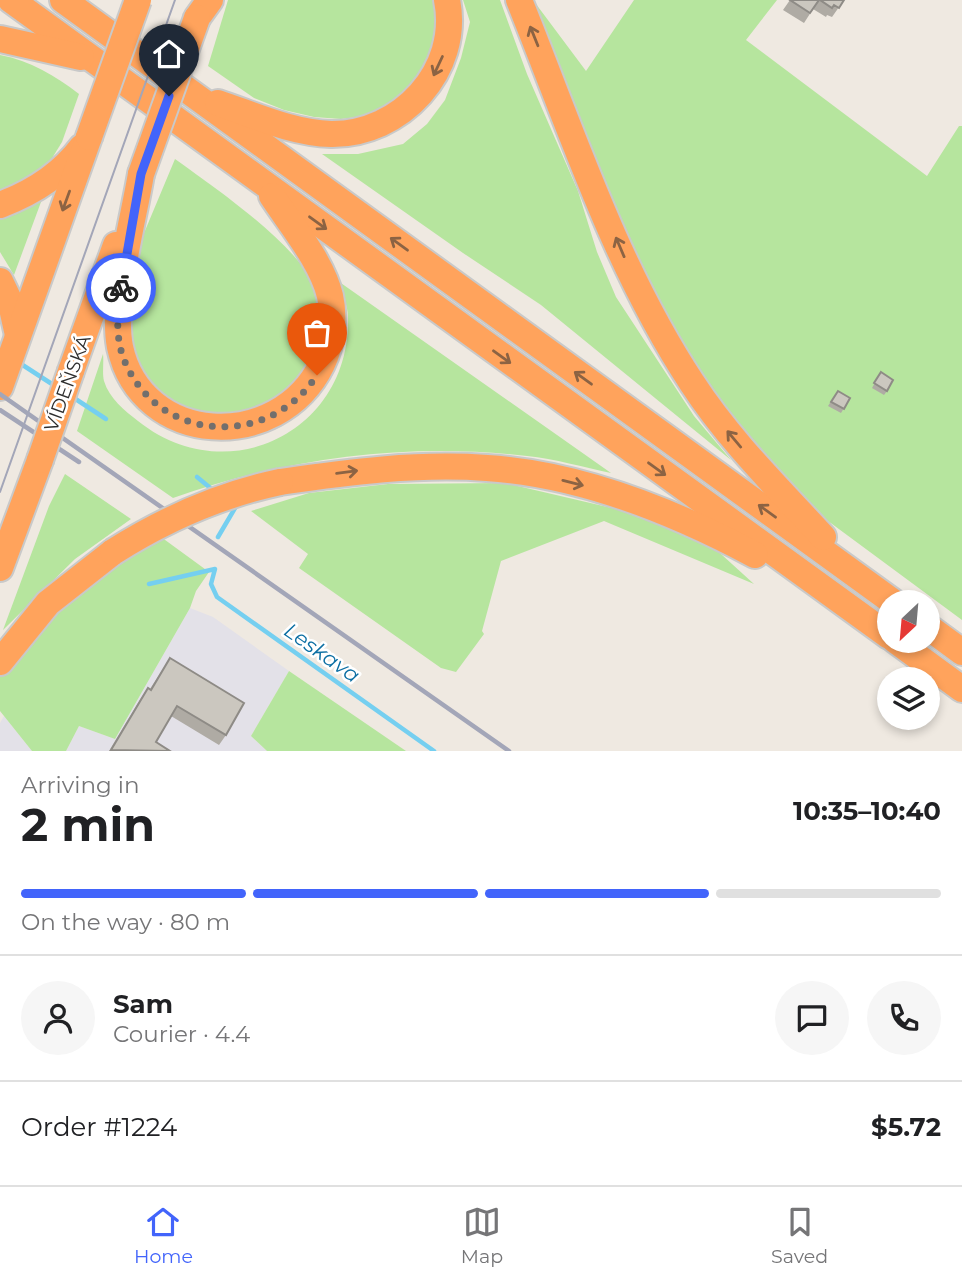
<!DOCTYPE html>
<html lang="en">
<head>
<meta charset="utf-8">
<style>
  body { margin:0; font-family:Montserrat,sans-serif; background:#f6f6f6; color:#202124; height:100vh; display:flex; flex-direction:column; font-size:26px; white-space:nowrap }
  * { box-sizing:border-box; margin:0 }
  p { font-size:23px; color:#757577 }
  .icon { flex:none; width:38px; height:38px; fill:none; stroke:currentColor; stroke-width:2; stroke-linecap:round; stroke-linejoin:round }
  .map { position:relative; height:751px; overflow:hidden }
  .panel { display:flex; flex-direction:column; background:#fff; flex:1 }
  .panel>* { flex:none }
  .needle { width:46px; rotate:206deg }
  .buttons { position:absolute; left:877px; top:590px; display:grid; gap:14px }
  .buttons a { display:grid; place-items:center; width:63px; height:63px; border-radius:50%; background:#fff; box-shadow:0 4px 10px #0003; font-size:35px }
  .pin { position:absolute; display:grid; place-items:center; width:60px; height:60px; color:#fff; margin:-72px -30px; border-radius:50% 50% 50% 0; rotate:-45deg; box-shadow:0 0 7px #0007 }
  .pin .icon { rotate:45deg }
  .courier { position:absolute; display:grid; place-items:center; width:70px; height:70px; margin:-35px; border:5px solid #4264fb; border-radius:50%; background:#fff; color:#222; box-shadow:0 2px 9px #0007 }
  .head em { font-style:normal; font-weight:700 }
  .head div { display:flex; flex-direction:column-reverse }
  .head { display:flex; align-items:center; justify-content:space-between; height:119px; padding:0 21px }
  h1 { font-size:46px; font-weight:700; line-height:52px }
  .bar { display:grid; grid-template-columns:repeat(4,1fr); gap:10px 7px; align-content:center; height:84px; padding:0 21px }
  .bar i { height:9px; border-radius:5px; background:#e0e0e0 }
  .bar .on { background:#4264fb }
  .bar p { grid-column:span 4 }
  .line { display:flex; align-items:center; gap:18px; padding:0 21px; border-top:2px solid #e0e0e0 }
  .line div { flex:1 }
  .round { display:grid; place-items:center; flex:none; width:74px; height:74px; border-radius:37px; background:#f6f6f6 }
  .tabs { display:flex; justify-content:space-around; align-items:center; height:98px; border-top:2px solid #e0e0e0; background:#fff; font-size:19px; color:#757577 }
  .tabs a { display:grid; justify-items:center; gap:4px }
  .tabs .on { color:#4264fb }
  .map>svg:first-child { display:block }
</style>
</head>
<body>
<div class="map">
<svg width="962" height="751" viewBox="0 0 962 751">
  <rect width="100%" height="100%" fill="#efe9e1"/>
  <!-- industrial -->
  <g fill="#e3e1e8">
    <path d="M190,608L213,617L289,671L251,736L267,751H66L79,726L115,739Z"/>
    <path d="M4,716L32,751H0V723Z"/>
  </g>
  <!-- green -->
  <g fill="#b6e59e">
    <path d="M228,0H434L438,26L424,71L411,89L374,115L341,119L314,117L284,110L254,98L208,66Z"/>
    <path d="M463,0H500L527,74L578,191L597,252L616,297L694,416L731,460L541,305L463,253L322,154H358L403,144L427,124L445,100L461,58L470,22Z"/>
    <path d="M531,0H533L586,71L634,0H777L746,40L927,176L959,126H962V620L828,521L729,417L659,311Z"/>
    <path d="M0,55C31,61 54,75 79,94L62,142L46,168L0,201Z"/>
    <path d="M175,159C212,186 312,253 319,299C325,332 314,357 302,387L235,421L169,406L134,369L126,349L134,257Z"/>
    <path d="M39,201L41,202L14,275L0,252V219L16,214Z"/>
    <path d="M338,281L611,473C583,467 555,459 527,456C407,442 286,458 173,498L77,431L103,354C104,362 102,373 104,381C109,398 125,411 138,421C227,492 351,432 348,317C348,305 341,292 338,281Z"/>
    <path d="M65,474L131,519L75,559L3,630L49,506Z"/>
    <path d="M505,483L616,509L710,544L754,584L604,521L501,561L482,631L484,634L456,672L441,668L299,568L308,554L251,511L309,493L388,484Z"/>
    <path d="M161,537L209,572L196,591L190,608L115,739L79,726L66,751H32L0,711V676L11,659L77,583Z"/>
    <path d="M289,671L406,751H267L251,736Z"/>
  </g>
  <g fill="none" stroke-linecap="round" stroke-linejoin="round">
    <!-- stream -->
    <g stroke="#75cff0" stroke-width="4.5">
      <path d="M18,362L55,386"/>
      <path d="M71,396L106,419"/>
      <path d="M197,477L214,491"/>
      <path d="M218,537L235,508L232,505"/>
      <path d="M149,584L215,569L211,584L217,597L434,751"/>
    </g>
    <!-- highway casing -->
    <g stroke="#c9c9c9" stroke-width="30">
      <g id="highway">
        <path d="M11,0L889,636"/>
        <path d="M63,0L893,602"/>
        <path d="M519,0C571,129 615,266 692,383C729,440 778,488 823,537"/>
        <path d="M197,18L210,0"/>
        <path d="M0,39L81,57"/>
        <path d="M218,103C254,115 292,133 331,134C401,135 461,70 447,0"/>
        <path d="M141,174C133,222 111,301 120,347C141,446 278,454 322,364C332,343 335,318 330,296C322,262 291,225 272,196"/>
        <path d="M0,205C32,193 61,175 82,147"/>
        <path d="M0,281L11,304L18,335"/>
        <path d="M71,371L116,245"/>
        <path d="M0,387L89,137"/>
        <path d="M280,482C349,472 417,463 487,468C581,474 673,511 755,555"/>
        <path d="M0,568L40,460"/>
        <path d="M928,627L962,652"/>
        <path d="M895,640L962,689"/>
        <path d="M0,662L48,603L113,552"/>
      </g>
    </g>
    <!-- highway -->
    <use href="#highway" stroke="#ffa35c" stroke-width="26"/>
    <!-- tram -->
    <path stroke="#a3a6b8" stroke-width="2" d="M0,492L175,0"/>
    <!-- rail -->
    <g stroke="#a3a6b8" stroke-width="4.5">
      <path d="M0,394L509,751"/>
      <path d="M0,410L79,462"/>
    </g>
    <!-- highway-bridge casing -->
    <g stroke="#c9c9c9" stroke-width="30" stroke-linecap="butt">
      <g id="highway-bridge">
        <path d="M89,137L138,0"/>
        <path d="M141,174L197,18"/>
        <path d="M40,460L71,371"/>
        <path d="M113,552C165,519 219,495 280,482"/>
      </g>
    </g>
    <!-- highway-bridge -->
    <use href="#highway-bridge" stroke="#ffa35c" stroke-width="26"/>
  </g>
  <!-- wall -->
  <g fill="#afaba4">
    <path d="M790,0H844L832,17L827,15L826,17L813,9L804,23L783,10Z"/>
    <path d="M881,372L887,391L884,395L872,388Z"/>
    <path d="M838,391L850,398L841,413L828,406Z"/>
    <path d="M170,658L226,735L219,745L171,716L156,742L170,751H109L141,698L148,688L150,689Z"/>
  </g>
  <!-- building -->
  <g fill="#cbc7bf" stroke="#8e8b86" stroke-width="2">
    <path d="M790,0H819L810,13Z"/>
    <path d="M820,0H844L839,8L834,5L832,8Z"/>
    <path d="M881,372L893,380L887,391L874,383Z"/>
    <path d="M838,391L850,398L844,409L831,402Z"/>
    <path d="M170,658L244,703L226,735L177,706L156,742L170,751L111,750L148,688L151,690Z"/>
  </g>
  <!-- one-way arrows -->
  <defs><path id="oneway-shaft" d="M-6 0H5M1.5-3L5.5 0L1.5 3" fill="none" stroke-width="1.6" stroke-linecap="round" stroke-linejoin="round" transform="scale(1.75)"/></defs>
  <g stroke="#8c6343">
    <use href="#oneway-shaft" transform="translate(534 36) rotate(-112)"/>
    <use href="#oneway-shaft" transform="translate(438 66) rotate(115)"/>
    <use href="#oneway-shaft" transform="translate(66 201) rotate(110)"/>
    <use href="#oneway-shaft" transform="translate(318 223) rotate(36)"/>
    <use href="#oneway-shaft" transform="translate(399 244) rotate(-144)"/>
    <use href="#oneway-shaft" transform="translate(620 247) rotate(-113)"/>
    <use href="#oneway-shaft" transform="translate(502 357) rotate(36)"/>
    <use href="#oneway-shaft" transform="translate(583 378) rotate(-144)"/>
    <use href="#oneway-shaft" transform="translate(734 439) rotate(-130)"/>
    <use href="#oneway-shaft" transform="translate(657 469) rotate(36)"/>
    <use href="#oneway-shaft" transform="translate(347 472) rotate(-7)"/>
    <use href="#oneway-shaft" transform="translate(573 483) rotate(14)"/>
    <use href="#oneway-shaft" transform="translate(767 511) rotate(-144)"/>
  </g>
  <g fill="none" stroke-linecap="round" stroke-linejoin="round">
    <!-- done -->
    <path stroke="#726f6d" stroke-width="7" stroke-dasharray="0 12.6" d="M121,288C117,312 115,339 125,362C160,444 270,448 317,375"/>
    <!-- route -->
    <path stroke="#4264fb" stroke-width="9" d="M121,288L141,174L169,96"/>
  </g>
  <g text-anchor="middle" stroke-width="5" stroke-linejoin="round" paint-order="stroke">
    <!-- street labels -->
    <g font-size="19" fill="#2e2e2e" stroke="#fff">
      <text transform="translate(67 383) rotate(-70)" y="7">VÍDEŇSKÁ</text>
    </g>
    <!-- water labels -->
    <g font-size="21" font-style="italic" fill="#0d6fa3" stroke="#fff">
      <text transform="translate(322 653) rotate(35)" y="7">Leskava</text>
    </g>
  </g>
</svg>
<div class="buttons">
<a><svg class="needle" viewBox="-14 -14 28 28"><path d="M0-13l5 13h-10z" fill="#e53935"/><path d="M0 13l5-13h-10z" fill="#757577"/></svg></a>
<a><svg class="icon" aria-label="layers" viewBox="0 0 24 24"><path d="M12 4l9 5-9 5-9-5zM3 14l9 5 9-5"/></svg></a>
</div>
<div class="pin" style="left:317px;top:375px;background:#ea580c"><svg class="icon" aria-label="bag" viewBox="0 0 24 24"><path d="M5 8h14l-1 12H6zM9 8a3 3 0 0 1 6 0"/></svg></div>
<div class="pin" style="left:169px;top:96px;background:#1f2937"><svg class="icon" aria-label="home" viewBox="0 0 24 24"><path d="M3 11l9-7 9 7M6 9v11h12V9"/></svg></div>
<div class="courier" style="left:121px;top:288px"><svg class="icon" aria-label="bike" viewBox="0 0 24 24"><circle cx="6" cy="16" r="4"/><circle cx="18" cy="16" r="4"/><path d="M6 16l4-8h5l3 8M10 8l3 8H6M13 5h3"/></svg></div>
</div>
<section class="panel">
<div class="head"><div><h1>2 min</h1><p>Arriving in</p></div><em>10:35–10:40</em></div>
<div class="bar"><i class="on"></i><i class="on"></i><i class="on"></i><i></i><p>On the way · 80 m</p></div>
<div class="line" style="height:126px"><a class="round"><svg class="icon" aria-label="person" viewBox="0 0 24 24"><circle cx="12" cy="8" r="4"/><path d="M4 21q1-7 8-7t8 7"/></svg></a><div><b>Sam</b><p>Courier · 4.4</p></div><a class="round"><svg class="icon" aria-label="chat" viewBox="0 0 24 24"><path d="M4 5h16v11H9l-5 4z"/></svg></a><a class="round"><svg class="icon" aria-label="phone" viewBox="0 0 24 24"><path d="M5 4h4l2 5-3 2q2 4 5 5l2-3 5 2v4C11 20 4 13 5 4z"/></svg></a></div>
<div class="line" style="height:91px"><div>Order #1224</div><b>$5.72</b></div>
</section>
<nav class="tabs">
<a class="on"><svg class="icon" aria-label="home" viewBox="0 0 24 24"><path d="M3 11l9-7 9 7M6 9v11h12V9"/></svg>Home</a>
<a><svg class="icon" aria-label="map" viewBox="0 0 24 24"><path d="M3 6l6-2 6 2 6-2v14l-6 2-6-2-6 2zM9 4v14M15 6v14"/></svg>Map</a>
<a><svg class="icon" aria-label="saved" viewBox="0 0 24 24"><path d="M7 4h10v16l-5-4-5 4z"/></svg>Saved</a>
</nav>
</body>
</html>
